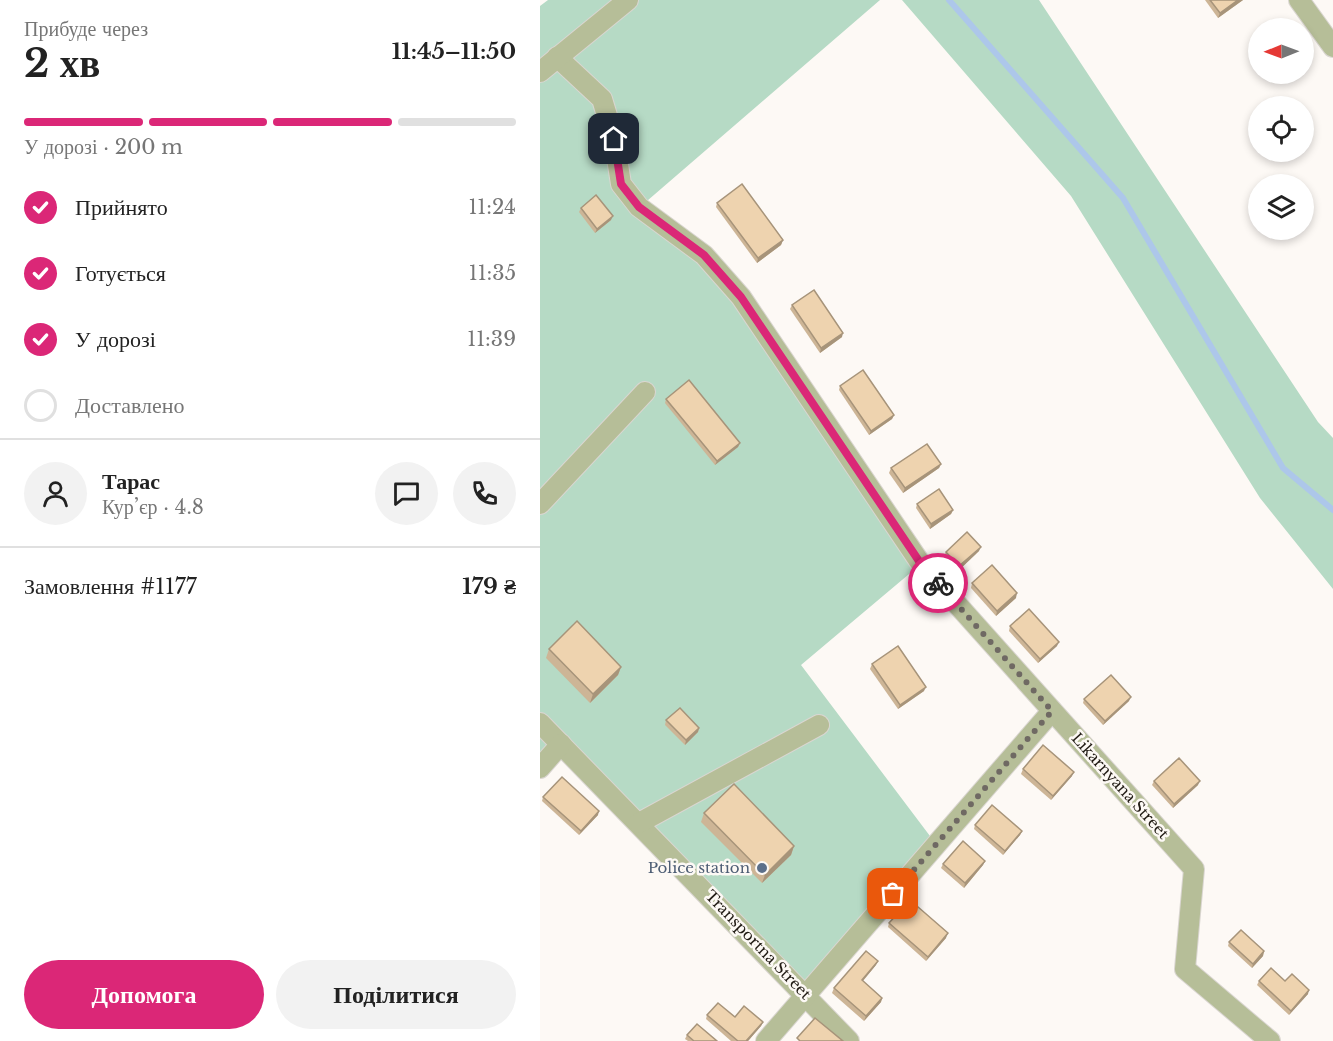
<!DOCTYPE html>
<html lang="uk">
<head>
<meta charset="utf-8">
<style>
  body { margin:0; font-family:"Libre Baskerville",serif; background:#f2f2f2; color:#222; height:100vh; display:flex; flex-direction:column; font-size:22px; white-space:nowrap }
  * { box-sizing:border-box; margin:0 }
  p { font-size:20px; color:#767676 }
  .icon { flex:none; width:33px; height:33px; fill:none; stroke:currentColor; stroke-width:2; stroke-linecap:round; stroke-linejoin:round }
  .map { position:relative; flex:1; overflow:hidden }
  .sheet { display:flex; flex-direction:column; background:#fff; width:540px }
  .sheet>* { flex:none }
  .needle { width:39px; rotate:269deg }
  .fabs { position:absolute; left:708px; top:18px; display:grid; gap:12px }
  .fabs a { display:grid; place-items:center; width:66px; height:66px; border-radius:50%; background:#fff; box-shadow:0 3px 9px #0003; font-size:30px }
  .pin { position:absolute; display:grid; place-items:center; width:51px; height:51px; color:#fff; margin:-26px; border-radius:12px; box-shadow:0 3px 9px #0006 }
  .courier { position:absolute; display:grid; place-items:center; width:60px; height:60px; margin:-30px; border:4px solid #db2777; border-radius:50%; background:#fff; color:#222; box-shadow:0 2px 8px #0007 }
  .summary em { font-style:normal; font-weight:700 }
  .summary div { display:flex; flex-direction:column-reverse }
  .summary { display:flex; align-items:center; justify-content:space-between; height:102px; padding:0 24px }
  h1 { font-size:39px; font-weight:700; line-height:45px }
  .bar { display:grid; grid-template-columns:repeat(4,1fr); gap:9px 6px; align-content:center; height:72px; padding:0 24px }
  .bar i { height:8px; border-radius:4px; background:#e0e0e0 }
  .bar .on { background:#db2777 }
  .bar p { grid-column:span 4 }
  .line { display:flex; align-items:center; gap:15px; padding:0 24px; border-top:2px solid #e0e0e0 }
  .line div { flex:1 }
  .round { display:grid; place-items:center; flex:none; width:63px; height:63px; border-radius:32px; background:#f2f2f2 }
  ol { padding:0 24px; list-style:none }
  li { display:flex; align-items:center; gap:18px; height:66px }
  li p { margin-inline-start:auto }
  li .icon { padding:6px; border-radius:50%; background:#db2777; color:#fff; stroke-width:4 }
  li:last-child { color:#767676 }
  li i { width:33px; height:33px; border:3px solid #e0e0e0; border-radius:50% }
  .cta { display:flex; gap:12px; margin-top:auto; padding:12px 24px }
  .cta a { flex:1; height:69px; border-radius:36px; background:#db2777; color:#fff; font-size:24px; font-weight:700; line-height:69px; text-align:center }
  .cta a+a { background:#f2f2f2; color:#222 }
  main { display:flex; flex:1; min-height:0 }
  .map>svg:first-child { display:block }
</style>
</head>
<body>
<main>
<section class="sheet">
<div class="summary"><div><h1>2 хв</h1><p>Прибуде через</p></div><em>11:45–11:50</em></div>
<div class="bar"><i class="on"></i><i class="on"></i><i class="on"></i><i></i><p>У дорозі · 200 m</p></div>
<ol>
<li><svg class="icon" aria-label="check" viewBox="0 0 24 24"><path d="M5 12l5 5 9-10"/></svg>Прийнято<p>11:24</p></li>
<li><svg class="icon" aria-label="check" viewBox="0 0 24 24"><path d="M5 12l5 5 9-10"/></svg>Готується<p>11:35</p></li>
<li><svg class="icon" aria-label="check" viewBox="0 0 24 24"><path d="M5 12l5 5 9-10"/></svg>У дорозі<p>11:39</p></li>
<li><i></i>Доставлено</li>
</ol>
<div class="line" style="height:108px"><a class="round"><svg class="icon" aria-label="person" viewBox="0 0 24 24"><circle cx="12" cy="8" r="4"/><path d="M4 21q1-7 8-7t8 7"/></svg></a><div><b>Тарас</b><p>Кур’єр · 4.8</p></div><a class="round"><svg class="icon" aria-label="chat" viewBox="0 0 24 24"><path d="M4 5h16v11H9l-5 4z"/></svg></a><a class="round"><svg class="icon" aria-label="phone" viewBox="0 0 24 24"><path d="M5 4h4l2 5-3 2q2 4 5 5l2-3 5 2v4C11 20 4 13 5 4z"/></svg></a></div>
<div class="line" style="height:78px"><div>Замовлення #1177</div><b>179 ₴</b></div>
<div class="cta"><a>Допомога</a><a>Поділитися</a></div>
</section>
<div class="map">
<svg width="793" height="1041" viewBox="0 0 793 1041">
  <rect width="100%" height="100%" fill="#fdf9f5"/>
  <!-- green -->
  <g fill="#b6dac5">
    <path d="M8,0H340L100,207L164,255L381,564L261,665L396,844L266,994L22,745L0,768V6Z"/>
    <path d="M362,0H499L778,422L793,438V589L720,498L531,196Z"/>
  </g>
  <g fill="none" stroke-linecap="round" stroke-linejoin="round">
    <!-- stream -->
    <path stroke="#adc7ea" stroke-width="6" d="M409,0L583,198L743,468L793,510"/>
    <!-- minor casing -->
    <g stroke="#dad6d1" stroke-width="22">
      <g id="minor">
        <path d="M759,0L793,47"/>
        <path d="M17,57L62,99L74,139L81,184L99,207L164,255L201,297L381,564L654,869L645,969L730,1041"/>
        <path d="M0,72L88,0"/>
        <path d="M0,504L105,392"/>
        <path d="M0,723L309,1041"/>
        <path d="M0,768L21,744"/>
        <path d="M99,823L279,725"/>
        <path d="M226,1041L512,711"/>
      </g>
    </g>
    <!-- minor -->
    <use href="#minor" stroke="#b6be98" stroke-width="20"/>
  </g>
  <!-- wall -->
  <g fill="#cdb596">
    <path d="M665,0H703L678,18Z"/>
    <path d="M177,203L243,240L241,245L217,263L176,207Z"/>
    <path d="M41,208L71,220L55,233L39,212Z"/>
    <path d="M252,305L302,337L280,353L250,309Z"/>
    <path d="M300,386L354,415L352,419L329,435L299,390Z"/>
    <path d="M126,399L200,443L198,447L175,465L125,403Z"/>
    <path d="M401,464L399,468L363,493L349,473L351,468Z"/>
    <path d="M377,504L413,510L411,514L390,529L376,508Z"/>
    <path d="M439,551L418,571L404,556L406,552Z"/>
    <path d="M432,583L476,598L456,616L431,588Z"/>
    <path d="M470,626L517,646L498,663L469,631Z"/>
    <path d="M9,649L81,667L78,675L50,703L6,658Z"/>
    <path d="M332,664L384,691L358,709L330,669Z"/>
    <path d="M544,699L589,701L563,725L543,703Z"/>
    <path d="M126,720L159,728L158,732L145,745L125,725Z"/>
    <path d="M483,769L532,776L511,800L481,774Z"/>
    <path d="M614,781L658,785L633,808L612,785Z"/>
    <path d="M3,797L58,815L39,835L2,801Z"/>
    <path d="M164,813L254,846L251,855L222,883L161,822Z"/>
    <path d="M435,825L482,831L480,835L463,855L434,829Z"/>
    <path d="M445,861L443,865L424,888L401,868L403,864Z"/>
    <path d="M349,923L406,938L386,961L348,927Z"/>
    <path d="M689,942L724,951L723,956L712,968L688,946Z"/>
    <path d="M336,965L323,981L342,998L341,1002L324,1021L292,993L294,988Z"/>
    <path d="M719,981H745L768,994L749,1015L717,985Z"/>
    <path d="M167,1015L195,1017L223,1022L221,1026L208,1041H191L166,1019Z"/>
    <path d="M147,1035L177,1041H148L145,1039Z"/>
  </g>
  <!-- shaded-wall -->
  <g fill="#a7947a">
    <path d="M698,0H703L678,18L680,13Z"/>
    <path d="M73,216L71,220L55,233L57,229Z"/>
    <path d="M243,240L241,245L217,263L218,258Z"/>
    <path d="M303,333L302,337L280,353L281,348Z"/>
    <path d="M354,415L352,419L329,435L331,431Z"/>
    <path d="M200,443L198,447L175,465L177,461Z"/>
    <path d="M401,464L399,468L363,493L365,488Z"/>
    <path d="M413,510L411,514L390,529L391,524Z"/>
    <path d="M441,547L439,551L418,571L419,566Z"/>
    <path d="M477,593L476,598L456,616L457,611Z"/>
    <path d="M519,642L517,646L498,663L500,659Z"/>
    <path d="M81,667L78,675L50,703L53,694Z"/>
    <path d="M386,687L384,691L358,709L360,705Z"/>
    <path d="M591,697L589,701L563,725L565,721Z"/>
    <path d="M159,728L158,732L145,745L146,740Z"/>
    <path d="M534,772L532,776L511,800L513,796Z"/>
    <path d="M660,781L658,785L633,808L634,804Z"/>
    <path d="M59,811L58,815L39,835L41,831Z"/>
    <path d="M482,831L480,835L463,855L465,851Z"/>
    <path d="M254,846L251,855L222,883L225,875Z"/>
    <path d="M445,861L443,865L424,888L425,883Z"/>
    <path d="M408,933L406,938L386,961L388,957Z"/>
    <path d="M724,951L723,956L712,968L713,964Z"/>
    <path d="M338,961L336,965L320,984L322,980Z"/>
    <path d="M769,990L768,994L749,1015L751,1011Z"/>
    <path d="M342,998L341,1002L324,1021L326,1016Z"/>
    <path d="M223,1022L221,1026L208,1041H206Z"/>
  </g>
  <!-- building -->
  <g fill="#eed3af" stroke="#a7947a" stroke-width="1.5">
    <path d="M670,0H698L680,13Z"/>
    <path d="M202,184L243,240L218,258L177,203Z"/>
    <path d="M56,195L73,216L57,229L41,208Z"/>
    <path d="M274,290L303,333L281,348L252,305Z"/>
    <path d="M323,370L354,415L331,431L300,386Z"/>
    <path d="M149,380L200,443L177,461L126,399Z"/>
    <path d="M387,444L401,464L365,488L351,468Z"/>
    <path d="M399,489L413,510L391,524L377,504Z"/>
    <path d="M427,532L441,547L419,566L406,552Z"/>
    <path d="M452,565L477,593L457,611L432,583Z"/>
    <path d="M489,609L519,642L500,659L470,626Z"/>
    <path d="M37,621L81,667L53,694L9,649Z"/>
    <path d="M358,646L386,687L360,705L332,664Z"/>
    <path d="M571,675L591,697L565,721L544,699Z"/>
    <path d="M140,708L159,728L146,740L126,720Z"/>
    <path d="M503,745L534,772L513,796L483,769Z"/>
    <path d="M639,758L660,781L634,804L614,781Z"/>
    <path d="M22,777L59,811L41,831L3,797Z"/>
    <path d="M194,784L254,846L225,875L164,813Z"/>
    <path d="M452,805L482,831L465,851L435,825Z"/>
    <path d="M423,841L445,861L425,883L403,864Z"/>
    <path d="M370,900L408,933L388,957L349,923Z"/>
    <path d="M701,930L724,951L713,964L689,942Z"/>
    <path d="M326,951L338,961L322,980L342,998L326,1016L294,988Z"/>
    <path d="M731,968L745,981L752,974L769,990L751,1011L719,981Z"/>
    <path d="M178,1003L195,1017L204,1006L223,1022L206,1041H198L167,1015Z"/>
    <path d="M275,1018L303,1041H260L257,1038Z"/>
    <path d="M157,1024L177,1041H154L147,1035Z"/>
  </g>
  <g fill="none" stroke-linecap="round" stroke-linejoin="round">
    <!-- done -->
    <path stroke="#6f6963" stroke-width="6" stroke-dasharray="0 10.8" d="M353,894L512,711L398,583"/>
    <!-- route -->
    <path stroke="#db2777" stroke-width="8" d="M74,139L81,184L99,207L164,255L201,297L381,564L398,583"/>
  </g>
  <!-- markers -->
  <circle fill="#5c6f8a" stroke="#fdf9f5" stroke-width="2" cx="222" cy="868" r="6"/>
  <g text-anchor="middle" stroke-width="5" stroke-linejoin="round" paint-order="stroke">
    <!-- street labels -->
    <g font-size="15" fill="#221c15" stroke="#fdf9f5">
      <text transform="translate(580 786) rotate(48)" y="5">Likarnyana Street</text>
      <text transform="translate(218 945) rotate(46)" y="5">Transportna Street</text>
    </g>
    <!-- service labels -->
    <g font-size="15" fill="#4e5e75" stroke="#fdf9f5" text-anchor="end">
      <text x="210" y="873">Police station</text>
    </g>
  </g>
</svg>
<div class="fabs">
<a><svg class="needle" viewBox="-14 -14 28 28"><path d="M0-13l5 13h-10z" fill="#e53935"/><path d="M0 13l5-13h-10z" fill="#767676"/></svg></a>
<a><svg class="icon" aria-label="locate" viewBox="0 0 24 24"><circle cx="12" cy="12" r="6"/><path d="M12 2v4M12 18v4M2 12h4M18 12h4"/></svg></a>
<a><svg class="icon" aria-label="layers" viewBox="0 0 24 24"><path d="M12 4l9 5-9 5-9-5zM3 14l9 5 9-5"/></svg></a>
</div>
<div class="pin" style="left:353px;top:894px;background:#ea580c"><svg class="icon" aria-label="bag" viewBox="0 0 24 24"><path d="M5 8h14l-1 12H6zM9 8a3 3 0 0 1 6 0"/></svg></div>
<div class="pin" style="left:74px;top:139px;background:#1f2937"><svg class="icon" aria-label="home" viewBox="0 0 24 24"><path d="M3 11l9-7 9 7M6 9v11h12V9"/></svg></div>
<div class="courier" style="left:398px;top:583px"><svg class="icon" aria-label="bike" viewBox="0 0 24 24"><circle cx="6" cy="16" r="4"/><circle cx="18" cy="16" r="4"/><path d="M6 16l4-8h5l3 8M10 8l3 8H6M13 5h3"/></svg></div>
</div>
</main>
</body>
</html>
